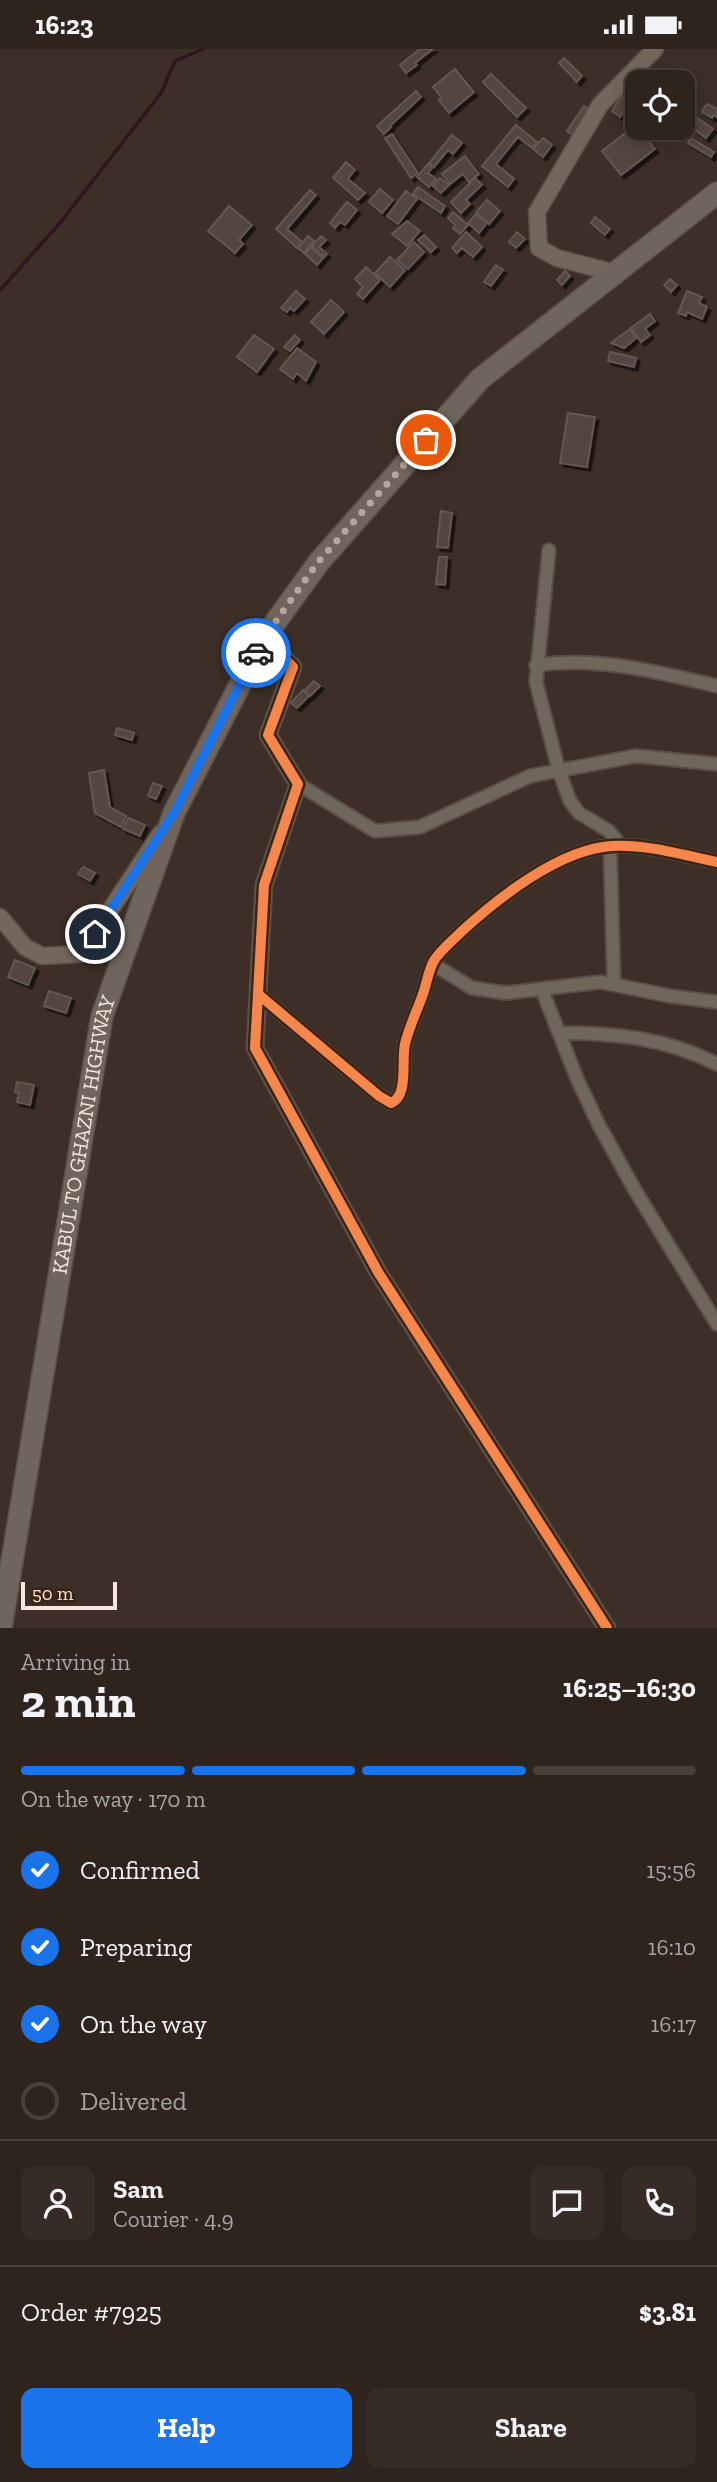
<!DOCTYPE html>
<html lang="en">
<head>
<meta charset="utf-8">
<style>
  body { margin:0; font-family:"Zilla Slab",serif; background:#362b26; color:#f1f3f6; height:100vh; display:flex; flex-direction:column; font-size:26px; white-space:nowrap }
  * { box-sizing:border-box; margin:0 }
  p { font-size:23px; color:#a7a4a4 }
  .icon { flex:none; width:38px; height:38px; fill:none; stroke:currentColor; stroke-width:2; stroke-linecap:round; stroke-linejoin:round }
  .map { position:relative; height:1579px; overflow:hidden }
  .details { display:flex; flex-direction:column; background:#2e231d; flex:1 }
  .details>* { flex:none }
  .buttons { position:absolute; left:625px; top:21px; display:grid; gap:14px }
  .buttons a { display:grid; place-items:center; width:70px; height:70px; border-radius:14px; background:#2e231d; box-shadow:0 4px 18px #0003,0 0 0 2px #49403b; font-size:35px }
  .scale { position:absolute; left:21px; bottom:18px; width:96px; box-sizing:border-box; padding-left:7px; border:4px solid #f8e6dc; border-top:0; font-size:19px; line-height:24px; white-space:nowrap; color:#f8e6dc; -webkit-text-stroke:5px #3c2313; paint-order:stroke }
  .pin { position:absolute; display:grid; place-items:center; width:60px; height:60px; color:#fff; margin:-30px; border:4px solid #fff; border-radius:50%; box-shadow:0 2px 7px #0007 }
  .courier { position:absolute; display:grid; place-items:center; width:70px; height:70px; margin:-35px; border:5px solid #1a73e8; border-radius:50%; background:#fff; color:#222; box-shadow:0 2px 9px #0007 }
  .overview em { font-style:normal; font-weight:800 }
  .overview div { display:flex; flex-direction:column-reverse }
  .overview { display:flex; align-items:center; justify-content:space-between; height:119px; padding:0 21px }
  h1 { font-size:46px; font-weight:800; line-height:52px }
  .bar { display:grid; grid-template-columns:repeat(4,1fr); gap:10px 7px; align-content:center; height:84px; padding:0 21px }
  .bar i { height:9px; border-radius:5px; background:#49403b }
  .bar .on { background:#1a73e8 }
  .bar p { grid-column:span 4 }
  .line { display:flex; align-items:center; gap:18px; padding:0 21px; border-top:2px solid #49403b }
  .line div { flex:1 }
  .round { display:grid; place-items:center; flex:none; width:74px; height:74px; border-radius:14px; background:#362b26 }
  ol { padding:0 21px; list-style:none }
  li { display:flex; align-items:center; gap:21px; height:77px }
  li p { margin-inline-start:auto }
  li .icon { padding:7px; border-radius:50%; background:#1a73e8; color:#fff; stroke-width:4 }
  li:last-child { color:#a7a4a4 }
  li i { width:38px; height:38px; border:4px solid #49403b; border-radius:50% }
  .primary-button { display:flex; gap:14px; margin-top:auto; padding:14px 21px }
  .primary-button a { flex:1; height:80px; border-radius:14px; background:#1a73e8; color:#fff; font-size:28px; font-weight:800; line-height:80px; text-align:center }
  .primary-button a+a { background:#362b26; color:#f1f3f6 }
  .status { display:flex; justify-content:space-between; align-items:center; height:49px; padding:0 35px; background:#2e231d; direction:ltr }
  .status svg { height:19px; fill:currentColor }
  .map>svg:first-child { display:block }
</style>
</head>
<body>
<div class="status"><b>16:23</b><svg viewBox="0 0 49 12"><path d="M0 12V9h3v3zM5 12V6h3v6zM10 12V3h3v9zM15 12V0h3v12zM26 1h20v11H26zM47 4h2v5h-2z"/></svg></div>
<div class="map">
<svg width="717" height="1579" viewBox="0 0 717 1579">
  <defs>
    <filter id="shadow"><feDropShadow dx="3.5" dy="3.5" stdDeviation="0" flood-color="#0009"/></filter>
  </defs>
  <rect width="100%" height="100%" fill="#3d2f27"/>
  <g fill="none" stroke-linecap="round" stroke-linejoin="round">
    <!-- stream -->
    <path stroke="#321420" stroke-width="3.5" d="M0,241L60,174L161,44L175,12L203,0"/>
  </g>
  <!-- building -->
  <g fill="#534441" stroke="#645752" stroke-width="2" filter="url(#shadow)">
    <path d="M420,0H433L415,14L417,16L406,24L400,16Z"/>
    <path d="M564,9L582,27L577,33L559,14Z"/>
    <path d="M455,20L474,43L449,64L439,51L441,48L433,38Z"/>
    <path d="M491,25L526,59L517,68L483,33Z"/>
    <path d="M416,42L421,48L390,77L391,78L384,85L377,77Z"/>
    <path d="M625,42L637,49V61L634,59L632,63L626,59L620,68L612,62Z"/>
    <path d="M707,55L717,60V68L714,66L712,69L702,63Z"/>
    <path d="M584,57L593,64L576,89L567,82Z"/>
    <path d="M696,68L713,80L706,89L690,77Z"/>
    <path d="M516,76L537,93L532,99L518,88L496,115L514,130L508,138L482,117Z"/>
    <path d="M636,76L655,100L621,126L602,102Z"/>
    <path d="M392,85L418,124L411,129L385,89Z"/>
    <path d="M452,86L462,94L453,105L448,101L434,118L429,114Z"/>
    <path d="M543,89L552,96L543,108L533,100Z"/>
    <path d="M691,89L714,103L711,108L688,94Z"/>
    <path d="M465,107L479,125L469,133L463,125L450,135L442,125Z"/>
    <path d="M346,113L355,121L348,130L365,144L358,151L333,129Z"/>
    <path d="M428,115L432,119L428,124L436,130L429,138L417,128Z"/>
    <path d="M440,129L449,136L441,144L433,137Z"/>
    <path d="M475,129L482,136L466,151L470,155L461,164L451,153Z"/>
    <path d="M418,138L445,157L441,164L413,145Z"/>
    <path d="M380,140L393,151L382,164L369,153Z"/>
    <path d="M310,141L316,146L287,180L302,193L297,199L276,180Z"/>
    <path d="M406,142L417,150L398,175L387,167Z"/>
    <path d="M487,151L500,162L489,175L476,163Z"/>
    <path d="M347,153L357,161L345,176L340,173L335,179L330,174Z"/>
    <path d="M229,157L252,176L239,191L243,195L235,204L208,182Z"/>
    <path d="M453,163L468,176L460,185L453,179L455,176L448,169Z"/>
    <path d="M476,165L487,174L479,184L468,174Z"/>
    <path d="M595,168L610,180L605,186L591,174Z"/>
    <path d="M407,172L420,182L407,197L392,185Z"/>
    <path d="M466,183L482,198L473,208L462,199L457,204L452,199Z"/>
    <path d="M517,183L525,190L516,199L509,193Z"/>
    <path d="M424,186L436,198L431,203L418,191Z"/>
    <path d="M308,187L314,192L304,204L298,199Z"/>
    <path d="M321,187L326,191L319,198L327,205L324,208L312,197Z"/>
    <path d="M414,193L424,203L408,220L397,211Z"/>
    <path d="M311,198L323,209L317,216L305,205Z"/>
    <path d="M390,208L405,221L390,238L375,224Z"/>
    <path d="M496,216L503,221L491,237L484,233Z"/>
    <path d="M366,218L380,231L363,250L357,245L363,238L355,230Z"/>
    <path d="M565,222L570,227L562,236L557,231Z"/>
    <path d="M670,230L677,236L671,243L664,236Z"/>
    <path d="M296,242L305,250L294,262L290,259L287,263L281,259Z"/>
    <path d="M687,242L702,248L699,254L707,258L702,270L687,263L686,267L678,264Z"/>
    <path d="M331,251L344,263L324,285L311,273Z"/>
    <path d="M650,265L655,272L645,280L650,286L641,293L631,279Z"/>
    <path d="M630,280L636,289L624,299L611,294Z"/>
    <path d="M254,286L274,300L257,323L237,308Z"/>
    <path d="M295,286L300,291L290,302L284,298Z"/>
    <path d="M297,299L316,313L306,332L297,324L293,330L280,320Z"/>
    <path d="M610,303L636,309L634,318L608,312Z"/>
    <path d="M568,364L595,368L587,418L560,414Z"/>
    <path d="M441,462L452,464L448,499L437,498Z"/>
    <path d="M439,508H447L445,536L436,535Z"/>
    <path d="M314,632L320,637L310,647L305,641Z"/>
    <path d="M303,641L309,647L297,659L291,654Z"/>
    <path d="M117,679L134,684L132,691L115,686Z"/>
    <path d="M104,721L110,758L126,767L121,778L95,764L89,724Z"/>
    <path d="M153,734L162,737L156,750L148,747Z"/>
    <path d="M128,769L145,776L140,787L123,780Z"/>
    <path d="M83,818L95,824L90,832L78,825Z"/>
    <path d="M15,911L35,919L28,936L8,928Z"/>
    <path d="M49,942L71,949L66,964L44,957Z"/>
    <path d="M17,1033L34,1036L30,1056L17,1053L19,1044L15,1043Z"/>
  </g>
  <g fill="none" stroke-linecap="round" stroke-linejoin="round">
    <!-- street casing -->
    <g stroke="#594d46" stroke-width="16">
      <g id="street">
        <path d="M549,501L536,633L559,722L570,752L579,764L609,782L621,797"/>
        <path d="M536,616C597,607 658,623 717,637"/>
        <path d="M298,735L375,782L420,778L530,727L636,707L717,715"/>
        <path d="M610,797L614,935"/>
        <path d="M433,915L472,939L506,944L601,933L670,947L717,953"/>
        <path d="M542,941L578,1032L600,1078L636,1143L717,1275"/>
        <path d="M258,945L379,1047L391,1054C409,1047 401,1012 405,995C409,978 417,962 423,945C427,934 428,921 435,910C442,900 452,892 461,883C498,849 560,800 612,797C646,795 683,806 717,813"/>
        <path d="M559,984C615,984 666,989 717,1015"/>
      </g>
    </g>
    <!-- secondary casing -->
    <g stroke="#594d46" stroke-width="19">
      <g id="secondary">
        <path d="M615,224L557,209L539,199L537,163L600,56L655,0"/>
        <path d="M264,589L293,618L268,686L298,735L264,836L255,999L378,1223L607,1579"/>
        <path d="M0,868L25,898L42,907L81,905L161,784"/>
      </g>
    </g>
    <!-- highway casing -->
    <g stroke="#594d46" stroke-width="24">
      <g id="highway">
        <path id="s1" d="M1,1579L102,967L174,764L264,589L319,513L480,330L717,144"/>
      </g>
    </g>
    <!-- street -->
    <use href="#street" stroke="#6f665c" stroke-width="12"/>
    <!-- secondary -->
    <use href="#secondary" stroke="#73675c" stroke-width="16"/>
    <!-- highway -->
    <use href="#highway" stroke="#6f655d" stroke-width="21"/>
    <!-- cycleway casing -->
    <g stroke="#3c2313" stroke-width="15">
      <g id="cycleway">
        <path d="M264,589L293,618L268,686L298,735L264,836L255,999L378,1223L607,1579"/>
        <path d="M258,945L379,1047L391,1054C409,1047 401,1012 405,995C409,978 417,962 423,945C427,934 428,921 435,910C442,900 452,892 461,883C498,849 560,800 612,797C646,795 683,806 717,813"/>
      </g>
    </g>
    <!-- cycleway -->
    <use href="#cycleway" stroke="#f5874c" stroke-width="10"/>
  </g>
  <g fill="none" stroke-linecap="round" stroke-linejoin="round">
    <!-- done -->
    <path stroke="#b7a69d" stroke-width="7" stroke-dasharray="0 12.6" d="M256,604L264,589L318,513L426,391"/>
    <!-- route -->
    <path stroke="#1a73e8" stroke-width="9" d="M95,885L174,764L256,604"/>
  </g>
  <g text-anchor="middle" stroke-width="7" stroke-linejoin="round" paint-order="stroke">
    <!-- street labels -->
    <g font-size="21" fill="#f8e6dc" stroke="#3c2313">
      <text dy="7" stroke="none"><textPath href="#s1" startOffset="500">KABUL TO GHAZNI HIGHWAY</textPath></text>
    </g>
  </g>
</svg>
<div class="buttons">
<a><svg class="icon" aria-label="locate" viewBox="0 0 24 24"><circle cx="12" cy="12" r="6"/><path d="M12 2v4M12 18v4M2 12h4M18 12h4"/></svg></a>
</div>
<div class="scale">50 m</div>
<div class="pin" style="left:426px;top:391px;background:#ea580c"><svg class="icon" aria-label="bag" viewBox="0 0 24 24"><path d="M5 8h14l-1 12H6zM9 8a3 3 0 0 1 6 0"/></svg></div>
<div class="pin" style="left:95px;top:885px;background:#1f2937"><svg class="icon" aria-label="home" viewBox="0 0 24 24"><path d="M3 11l9-7 9 7M6 9v11h12V9"/></svg></div>
<div class="courier" style="left:256px;top:604px"><svg class="icon" aria-label="car" viewBox="0 0 24 24"><path d="M5 17H2v-5l4-1 3-4h7l3 4 3 1v5h-3M9 17h6M6 11h13"/><circle cx="7" cy="17" r="2"/><circle cx="17" cy="17" r="2"/></svg></div>
</div>
<section class="details">
<div class="overview"><div><h1>2 min</h1><p>Arriving in</p></div><em>16:25–16:30</em></div>
<div class="bar"><i class="on"></i><i class="on"></i><i class="on"></i><i></i><p>On the way · 170 m</p></div>
<ol>
<li><svg class="icon" aria-label="check" viewBox="0 0 24 24"><path d="M5 12l5 5 9-10"/></svg>Confirmed<p>15:56</p></li>
<li><svg class="icon" aria-label="check" viewBox="0 0 24 24"><path d="M5 12l5 5 9-10"/></svg>Preparing<p>16:10</p></li>
<li><svg class="icon" aria-label="check" viewBox="0 0 24 24"><path d="M5 12l5 5 9-10"/></svg>On the way<p>16:17</p></li>
<li><i></i>Delivered</li>
</ol>
<div class="line" style="height:126px"><a class="round"><svg class="icon" aria-label="person" viewBox="0 0 24 24"><circle cx="12" cy="8" r="4"/><path d="M4 21q1-7 8-7t8 7"/></svg></a><div><b>Sam</b><p>Courier · 4.9</p></div><a class="round"><svg class="icon" aria-label="chat" viewBox="0 0 24 24"><path d="M4 5h16v11H9l-5 4z"/></svg></a><a class="round"><svg class="icon" aria-label="phone" viewBox="0 0 24 24"><path d="M5 4h4l2 5-3 2q2 4 5 5l2-3 5 2v4C11 20 4 13 5 4z"/></svg></a></div>
<div class="line" style="height:91px"><div>Order #7925</div><b>$3.81</b></div>
<div class="primary-button"><a>Help</a><a>Share</a></div>
</section>
</body>
</html>
